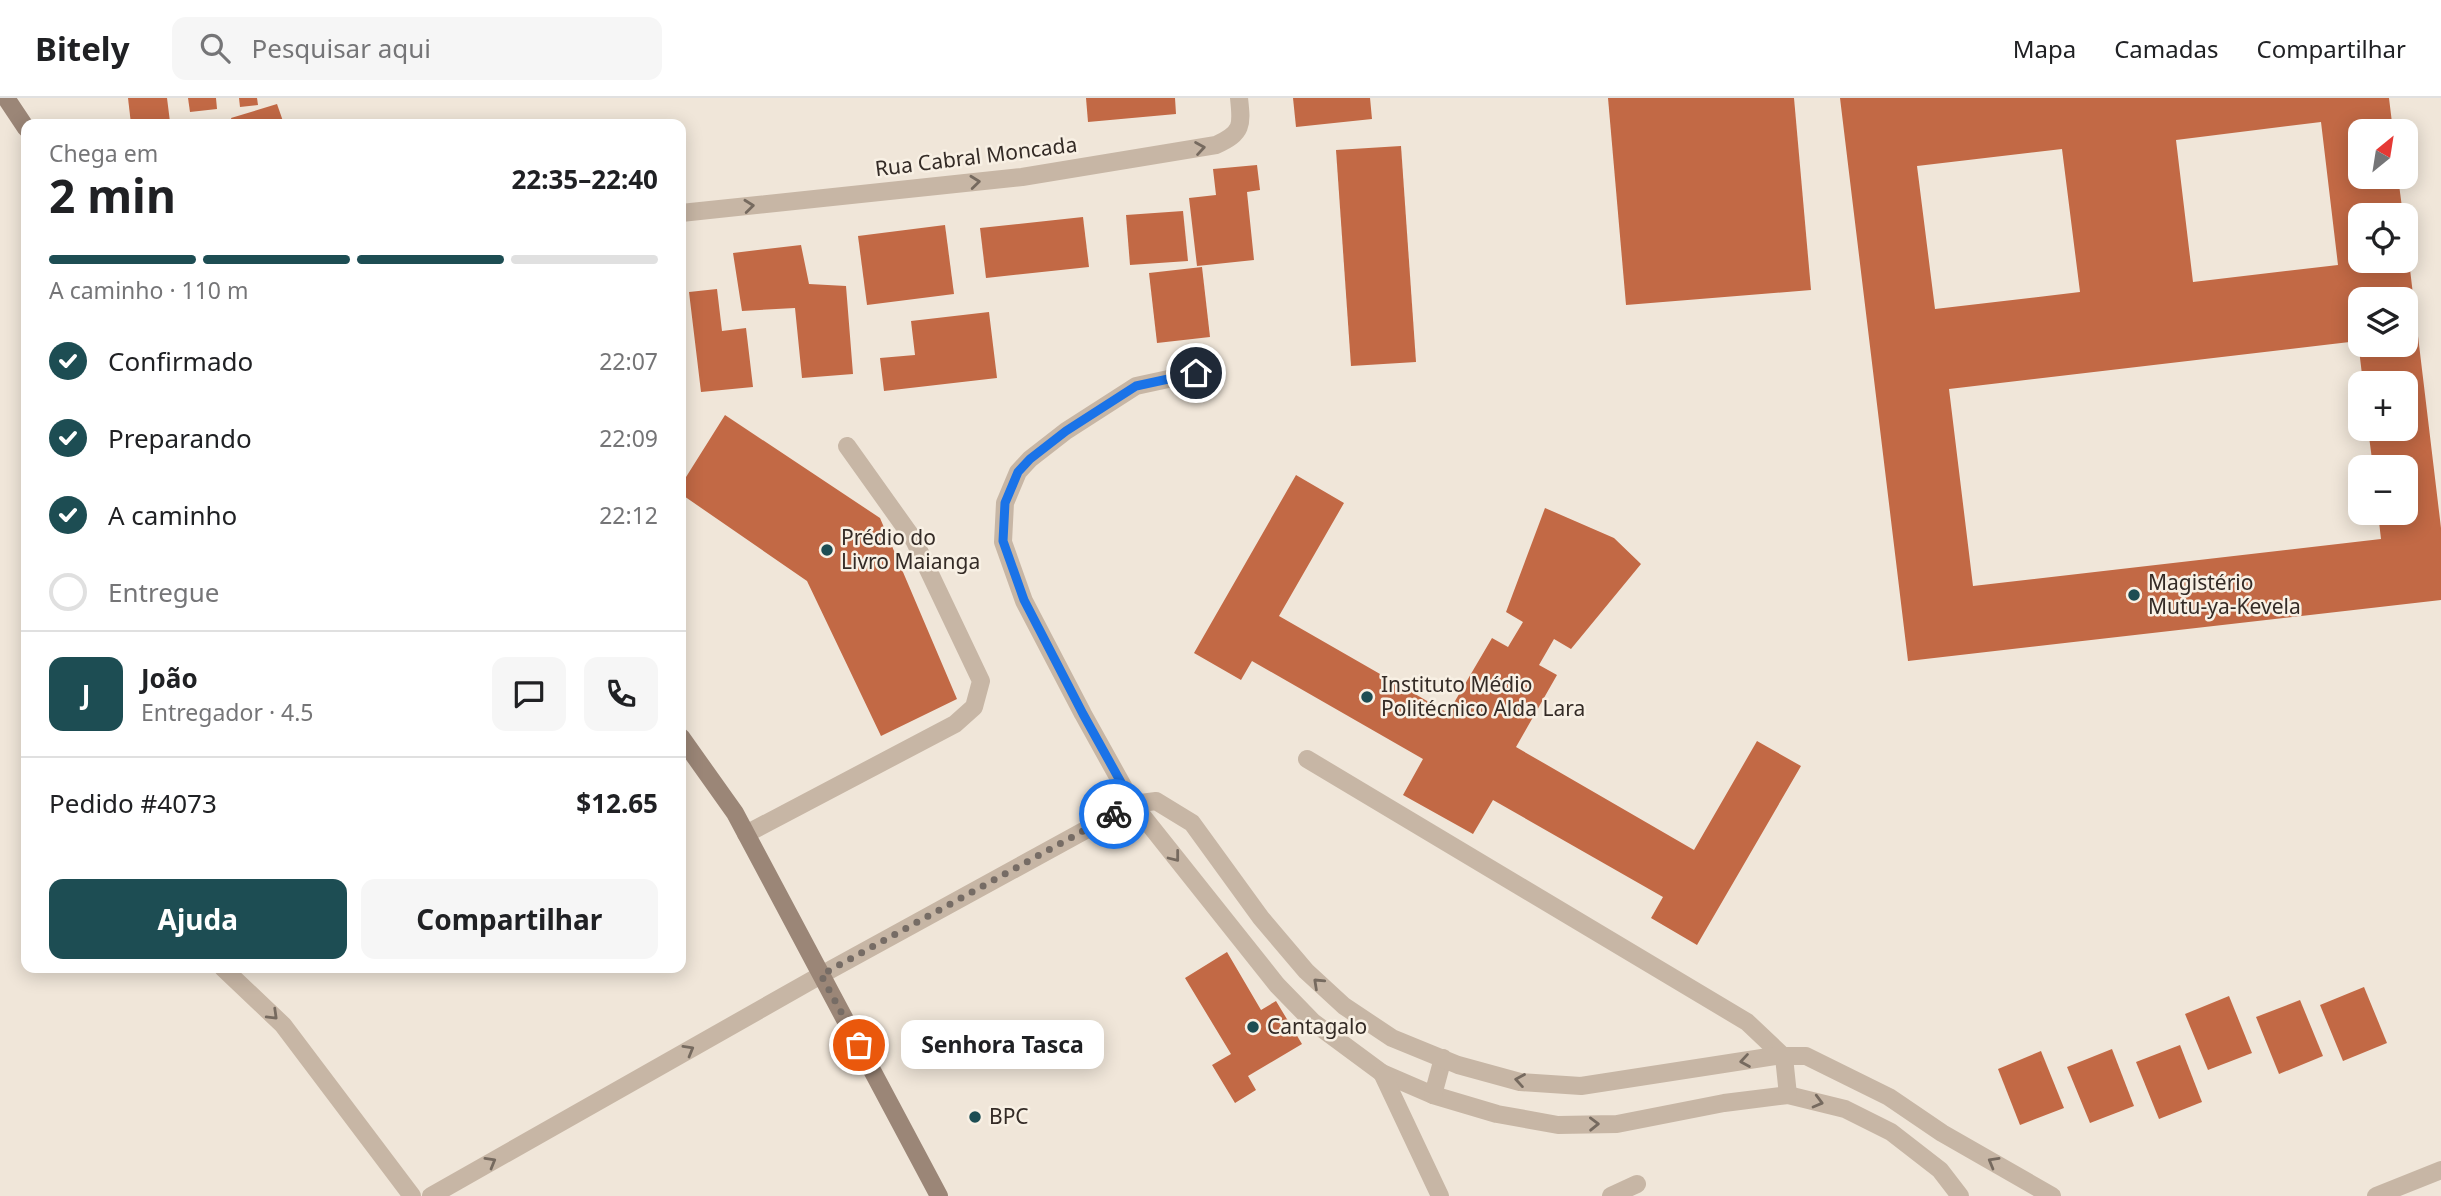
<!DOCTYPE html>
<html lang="pt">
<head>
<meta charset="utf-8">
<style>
  body { margin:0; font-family:"Noto Sans",sans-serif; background:#f6f6f6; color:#202124; height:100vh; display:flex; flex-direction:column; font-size:26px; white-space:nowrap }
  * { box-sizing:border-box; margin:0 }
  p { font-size:23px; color:#757577 }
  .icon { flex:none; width:38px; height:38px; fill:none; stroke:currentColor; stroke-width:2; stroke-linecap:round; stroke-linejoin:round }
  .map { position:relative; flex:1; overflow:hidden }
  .sheet { position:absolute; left:21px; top:21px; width:665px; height:854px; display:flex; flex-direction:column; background:#fff; border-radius:14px; box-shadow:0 4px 18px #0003 }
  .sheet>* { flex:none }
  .needle { width:46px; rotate:30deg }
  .tools { position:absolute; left:2348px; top:21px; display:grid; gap:14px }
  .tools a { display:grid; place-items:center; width:70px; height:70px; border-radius:14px; background:#fff; box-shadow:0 4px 18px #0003; font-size:35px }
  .pin { position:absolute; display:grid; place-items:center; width:60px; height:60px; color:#fff; margin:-30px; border:4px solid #fff; border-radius:50%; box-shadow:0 2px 7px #0007 }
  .courier { position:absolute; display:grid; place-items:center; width:70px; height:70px; margin:-35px; border:5px solid #1a73e8; border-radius:50%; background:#fff; color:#222; box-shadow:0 2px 9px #0007 }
  .bubble { position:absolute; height:49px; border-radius:14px; background:#fff; box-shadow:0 4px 18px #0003; font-size:23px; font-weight:700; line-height:49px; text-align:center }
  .headline em { font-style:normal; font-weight:700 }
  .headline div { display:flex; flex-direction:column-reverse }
  .headline { display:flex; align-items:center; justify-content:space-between; height:119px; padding:0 28px }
  h1 { font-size:46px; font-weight:700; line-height:52px }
  .bar { display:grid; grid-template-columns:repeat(4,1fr); gap:10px 7px; align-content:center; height:84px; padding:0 28px }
  .bar i { height:9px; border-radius:5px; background:#e0e0e0 }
  .bar .selected { background:#1d4d53 }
  .bar p { grid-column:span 4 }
  .line { display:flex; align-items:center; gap:18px; padding:0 28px; border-top:2px solid #e0e0e0 }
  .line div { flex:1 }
  .round { display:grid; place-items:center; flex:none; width:74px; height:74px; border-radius:14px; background:#f6f6f6 }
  ol { padding:0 28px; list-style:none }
  li { display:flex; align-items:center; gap:21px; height:77px }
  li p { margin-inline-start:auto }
  li .icon { padding:7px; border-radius:50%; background:#1d4d53; color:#fff; stroke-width:4 }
  li:last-child { color:#757577 }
  li i { width:38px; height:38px; border:4px solid #e0e0e0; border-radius:50% }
  .action { display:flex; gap:14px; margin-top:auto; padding:14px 28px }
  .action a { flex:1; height:80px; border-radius:14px; background:#1d4d53; color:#fff; font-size:28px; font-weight:700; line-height:80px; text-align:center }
  .action a+a { background:#f6f6f6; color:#202124 }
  header { display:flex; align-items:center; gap:42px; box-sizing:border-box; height:98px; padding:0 35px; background:#fff; border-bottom:2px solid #e0e0e0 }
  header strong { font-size:33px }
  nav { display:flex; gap:38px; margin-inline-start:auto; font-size:24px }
  .search { width:490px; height:63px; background:#f6f6f6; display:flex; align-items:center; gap:18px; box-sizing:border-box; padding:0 24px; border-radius:14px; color:#757577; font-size:26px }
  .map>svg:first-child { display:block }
</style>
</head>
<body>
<header>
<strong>Bitely</strong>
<div class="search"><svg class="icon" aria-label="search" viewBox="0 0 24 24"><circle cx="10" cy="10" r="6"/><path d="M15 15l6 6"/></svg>Pesquisar aqui</div>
<nav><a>Mapa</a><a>Camadas</a><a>Compartilhar</a></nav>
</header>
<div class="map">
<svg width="2441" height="1098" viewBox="0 0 2441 1098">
  <rect width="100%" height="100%" fill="#f0e6d9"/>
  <!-- building -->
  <g fill="#c26945" fill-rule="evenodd">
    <path d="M128,0H167L170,24L131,26Z"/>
    <path d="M188,0H216L217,11L190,14Z"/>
    <path d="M239,0H257L258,7L240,9Z"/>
    <path d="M1086,0H1175L1176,16L1088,24Z"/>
    <path d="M1293,0H1370L1372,21L1296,29Z"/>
    <path d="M1608,0H1794L1811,192L1626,207Z"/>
    <path d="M1840,0H2389L2393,33H2361V79H2398L2403,117H2361V163H2409L2441,430V502L1908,563ZM2321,24L2338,167L2193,184L2176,42ZM2062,51L2080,194L1935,211L1917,68ZM2361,201H2406V247H2361ZM2358,243L2363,285H2406V331H2368L2373,369H2406V415H2378L2381,441L1973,488L1949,291Z"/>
    <path d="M277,6L284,26H233L231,20Z"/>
    <path d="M1401,48L1416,264L1351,268L1336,52Z"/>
    <path d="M1257,67L1260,92L1247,94L1254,162L1197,168L1189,100L1216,97L1213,71Z"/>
    <path d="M1183,113L1188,163L1130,167L1126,117Z"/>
    <path d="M1083,119L1089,169L986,180L980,130Z"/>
    <path d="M945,127L954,196L867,207L858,138Z"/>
    <path d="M801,147L809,186L846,188L853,276L802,280L795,210L742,213L733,155Z"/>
    <path d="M1202,169L1210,239L1157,245L1149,175Z"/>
    <path d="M717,191L722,233L746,230L753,289L701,294L689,194Z"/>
    <path d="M989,214L997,280L884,293L880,260L915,257L911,223Z"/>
    <path d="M725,317L880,420L957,601L881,638L807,483L681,396V387Z"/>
    <path d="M1296,377L1344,405L1279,518L1448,615L1492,540L1508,549L1523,524L1506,514L1545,410L1614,440L1641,466L1571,551L1554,541L1539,567L1557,577L1516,649L1694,752L1757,643L1801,668L1697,847L1651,820L1663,799L1493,702L1473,736L1403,697L1423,661L1252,563L1241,582L1194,555Z"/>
    <path d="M1227,854L1261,912L1276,903L1302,946L1248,978L1256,992L1235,1005L1212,967L1231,956L1185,880Z"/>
    <path d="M2364,889L2387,945L2343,963L2320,907Z"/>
    <path d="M2229,898L2252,955L2208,972L2185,916Z"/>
    <path d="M2300,902L2323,958L2279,976L2256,919Z"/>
    <path d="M2180,947L2202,1004L2159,1021L2136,964Z"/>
    <path d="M2112,951L2134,1008L2090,1025L2067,969Z"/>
    <path d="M2041,953L2064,1010L2020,1027L1998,971Z"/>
  </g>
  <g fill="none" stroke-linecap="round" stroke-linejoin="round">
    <!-- lane -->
    <path stroke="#c7b6a5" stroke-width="18" d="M1307,661L1747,924L1784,959"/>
    <!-- street -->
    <g stroke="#c7b6a5" stroke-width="18">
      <path d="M681,115L1022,79L1216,47C1243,35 1242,27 1239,0"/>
      <path d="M1196,275L1136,288L1066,333L1030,361L1018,374L1005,405L1003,444L1024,503L1083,616L1133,706L1277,887L1313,924L1382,975L1433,997L1497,1016L1558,1027L1617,1026L1724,1005L1788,997L1845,1011L1891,1034L1940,1072L1960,1098"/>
      <path d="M746,736L955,626L974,609L981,583L914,442L847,348"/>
      <path d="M223,870L283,927L412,1098"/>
      <path d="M1784,959L1788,997"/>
      <path d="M1382,975L1440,1098"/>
      <path d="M1433,997L1443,960"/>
      <path d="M431,1098L821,877L1133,706L1156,703L1192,725L1261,820L1306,873L1344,908L1392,940L1458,967L1520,984L1581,988L1775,958H1806L1889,999L1942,1035L2052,1098"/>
      <path d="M1611,1098L1637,1086"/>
      <path d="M2376,1098L2441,1072"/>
    </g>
    <!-- secondary -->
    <g stroke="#9b8677" stroke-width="18">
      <path d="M6,0L26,30"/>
      <path d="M681,639L735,715L939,1098"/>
    </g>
  </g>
  <!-- one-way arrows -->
  <defs><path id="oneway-chevron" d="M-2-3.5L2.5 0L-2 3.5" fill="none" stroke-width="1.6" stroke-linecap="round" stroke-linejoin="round" transform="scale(1.75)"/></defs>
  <g stroke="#766a5f">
    <use href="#oneway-chevron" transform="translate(1200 50) rotate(-9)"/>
    <use href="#oneway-chevron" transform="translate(975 84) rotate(-6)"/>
    <use href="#oneway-chevron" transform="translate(749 108) rotate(-6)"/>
    <use href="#oneway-chevron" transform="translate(1175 759) rotate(52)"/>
    <use href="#oneway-chevron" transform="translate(1318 885) rotate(-137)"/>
    <use href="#oneway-chevron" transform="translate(273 917) rotate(44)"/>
    <use href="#oneway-chevron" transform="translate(689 952) rotate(-30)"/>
    <use href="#oneway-chevron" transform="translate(1745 963) rotate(171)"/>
    <use href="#oneway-chevron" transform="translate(1520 982) rotate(-170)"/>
    <use href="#oneway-chevron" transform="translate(1818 1004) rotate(15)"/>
    <use href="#oneway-chevron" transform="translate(1594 1026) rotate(-1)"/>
    <use href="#oneway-chevron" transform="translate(491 1064) rotate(-30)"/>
    <use href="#oneway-chevron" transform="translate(1993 1064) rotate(-150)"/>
  </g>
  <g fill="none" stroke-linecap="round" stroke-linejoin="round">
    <!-- done -->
    <path stroke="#766c65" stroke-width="7" stroke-dasharray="0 12.6" d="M859,947L821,877L1114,716"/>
    <!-- route -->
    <path stroke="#1a73e8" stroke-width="9" d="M1114,716L1133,706L1083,616L1024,502L1003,443L1005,405L1018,374L1030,361L1066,333L1136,288L1196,275"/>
  </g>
  <!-- markers -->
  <g fill="#1d4d53" stroke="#f8f0e4" stroke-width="2.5">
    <circle cx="827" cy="452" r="7"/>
    <circle cx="2134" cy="497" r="7"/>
    <circle cx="1367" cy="599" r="7"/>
    <circle cx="1253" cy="929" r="7"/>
    <circle cx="975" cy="1019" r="7"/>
  </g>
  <g text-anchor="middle" stroke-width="5" stroke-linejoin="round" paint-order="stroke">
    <!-- street labels -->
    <g font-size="21" fill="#342b26" stroke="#f8f0e4">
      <text transform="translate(976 59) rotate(-7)" y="7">Rua Cabral Moncada</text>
    </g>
    <!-- poi labels -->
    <g font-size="21" fill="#342b26" stroke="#f8f0e4" text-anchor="start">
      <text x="841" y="447">Prédio do<tspan x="841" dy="24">Livro Maianga</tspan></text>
      <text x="2148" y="492">Magistério<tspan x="2148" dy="24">Mutu-ya-Kevela</tspan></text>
      <text x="1381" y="594">Instituto Médio<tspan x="1381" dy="24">Politécnico Alda Lara</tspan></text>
      <text x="1267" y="936">Cantagalo</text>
      <text x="989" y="1026">BPC</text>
    </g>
  </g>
</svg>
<div class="tools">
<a><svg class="needle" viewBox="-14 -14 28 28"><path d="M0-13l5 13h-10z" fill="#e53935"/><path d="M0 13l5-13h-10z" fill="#757577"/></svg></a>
<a><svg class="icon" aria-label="locate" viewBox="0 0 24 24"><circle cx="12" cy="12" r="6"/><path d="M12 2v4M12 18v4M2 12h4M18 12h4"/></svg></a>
<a><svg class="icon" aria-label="layers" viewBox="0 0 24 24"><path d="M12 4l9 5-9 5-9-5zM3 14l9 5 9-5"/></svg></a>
<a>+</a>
<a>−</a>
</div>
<div class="pin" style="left:859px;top:947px;background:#ea580c"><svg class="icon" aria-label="bag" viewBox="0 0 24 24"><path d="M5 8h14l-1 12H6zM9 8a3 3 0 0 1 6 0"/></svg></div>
<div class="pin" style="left:1196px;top:275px;background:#1f2937"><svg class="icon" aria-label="home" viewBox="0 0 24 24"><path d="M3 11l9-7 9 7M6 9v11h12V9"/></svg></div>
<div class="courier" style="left:1114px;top:716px"><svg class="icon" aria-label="bike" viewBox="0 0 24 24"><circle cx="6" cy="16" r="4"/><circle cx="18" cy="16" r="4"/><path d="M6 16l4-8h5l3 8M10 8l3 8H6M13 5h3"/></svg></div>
<div class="bubble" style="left:901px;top:922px;width:203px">Senhora Tasca</div>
<section class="sheet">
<div class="headline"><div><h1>2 min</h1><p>Chega em</p></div><em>22:35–22:40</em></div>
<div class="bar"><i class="selected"></i><i class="selected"></i><i class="selected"></i><i></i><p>A caminho · 110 m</p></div>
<ol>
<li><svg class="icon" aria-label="check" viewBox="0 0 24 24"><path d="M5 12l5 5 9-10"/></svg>Confirmado<p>22:07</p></li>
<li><svg class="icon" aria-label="check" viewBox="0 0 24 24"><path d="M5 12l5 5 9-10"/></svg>Preparando<p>22:09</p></li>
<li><svg class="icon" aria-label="check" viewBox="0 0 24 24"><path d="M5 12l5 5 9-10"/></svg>A caminho<p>22:12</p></li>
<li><i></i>Entregue</li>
</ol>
<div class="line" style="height:126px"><b class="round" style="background:#1d4d53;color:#fff">J</b><div><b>João</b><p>Entregador · 4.5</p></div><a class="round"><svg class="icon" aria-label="chat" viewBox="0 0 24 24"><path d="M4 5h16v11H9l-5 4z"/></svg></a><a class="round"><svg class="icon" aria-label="phone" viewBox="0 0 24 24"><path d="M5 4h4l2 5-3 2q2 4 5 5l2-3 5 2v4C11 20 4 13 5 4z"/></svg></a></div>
<div class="line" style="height:91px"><div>Pedido #4073</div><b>$12.65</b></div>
<div class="action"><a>Ajuda</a><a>Compartilhar</a></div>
</section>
</div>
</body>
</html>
